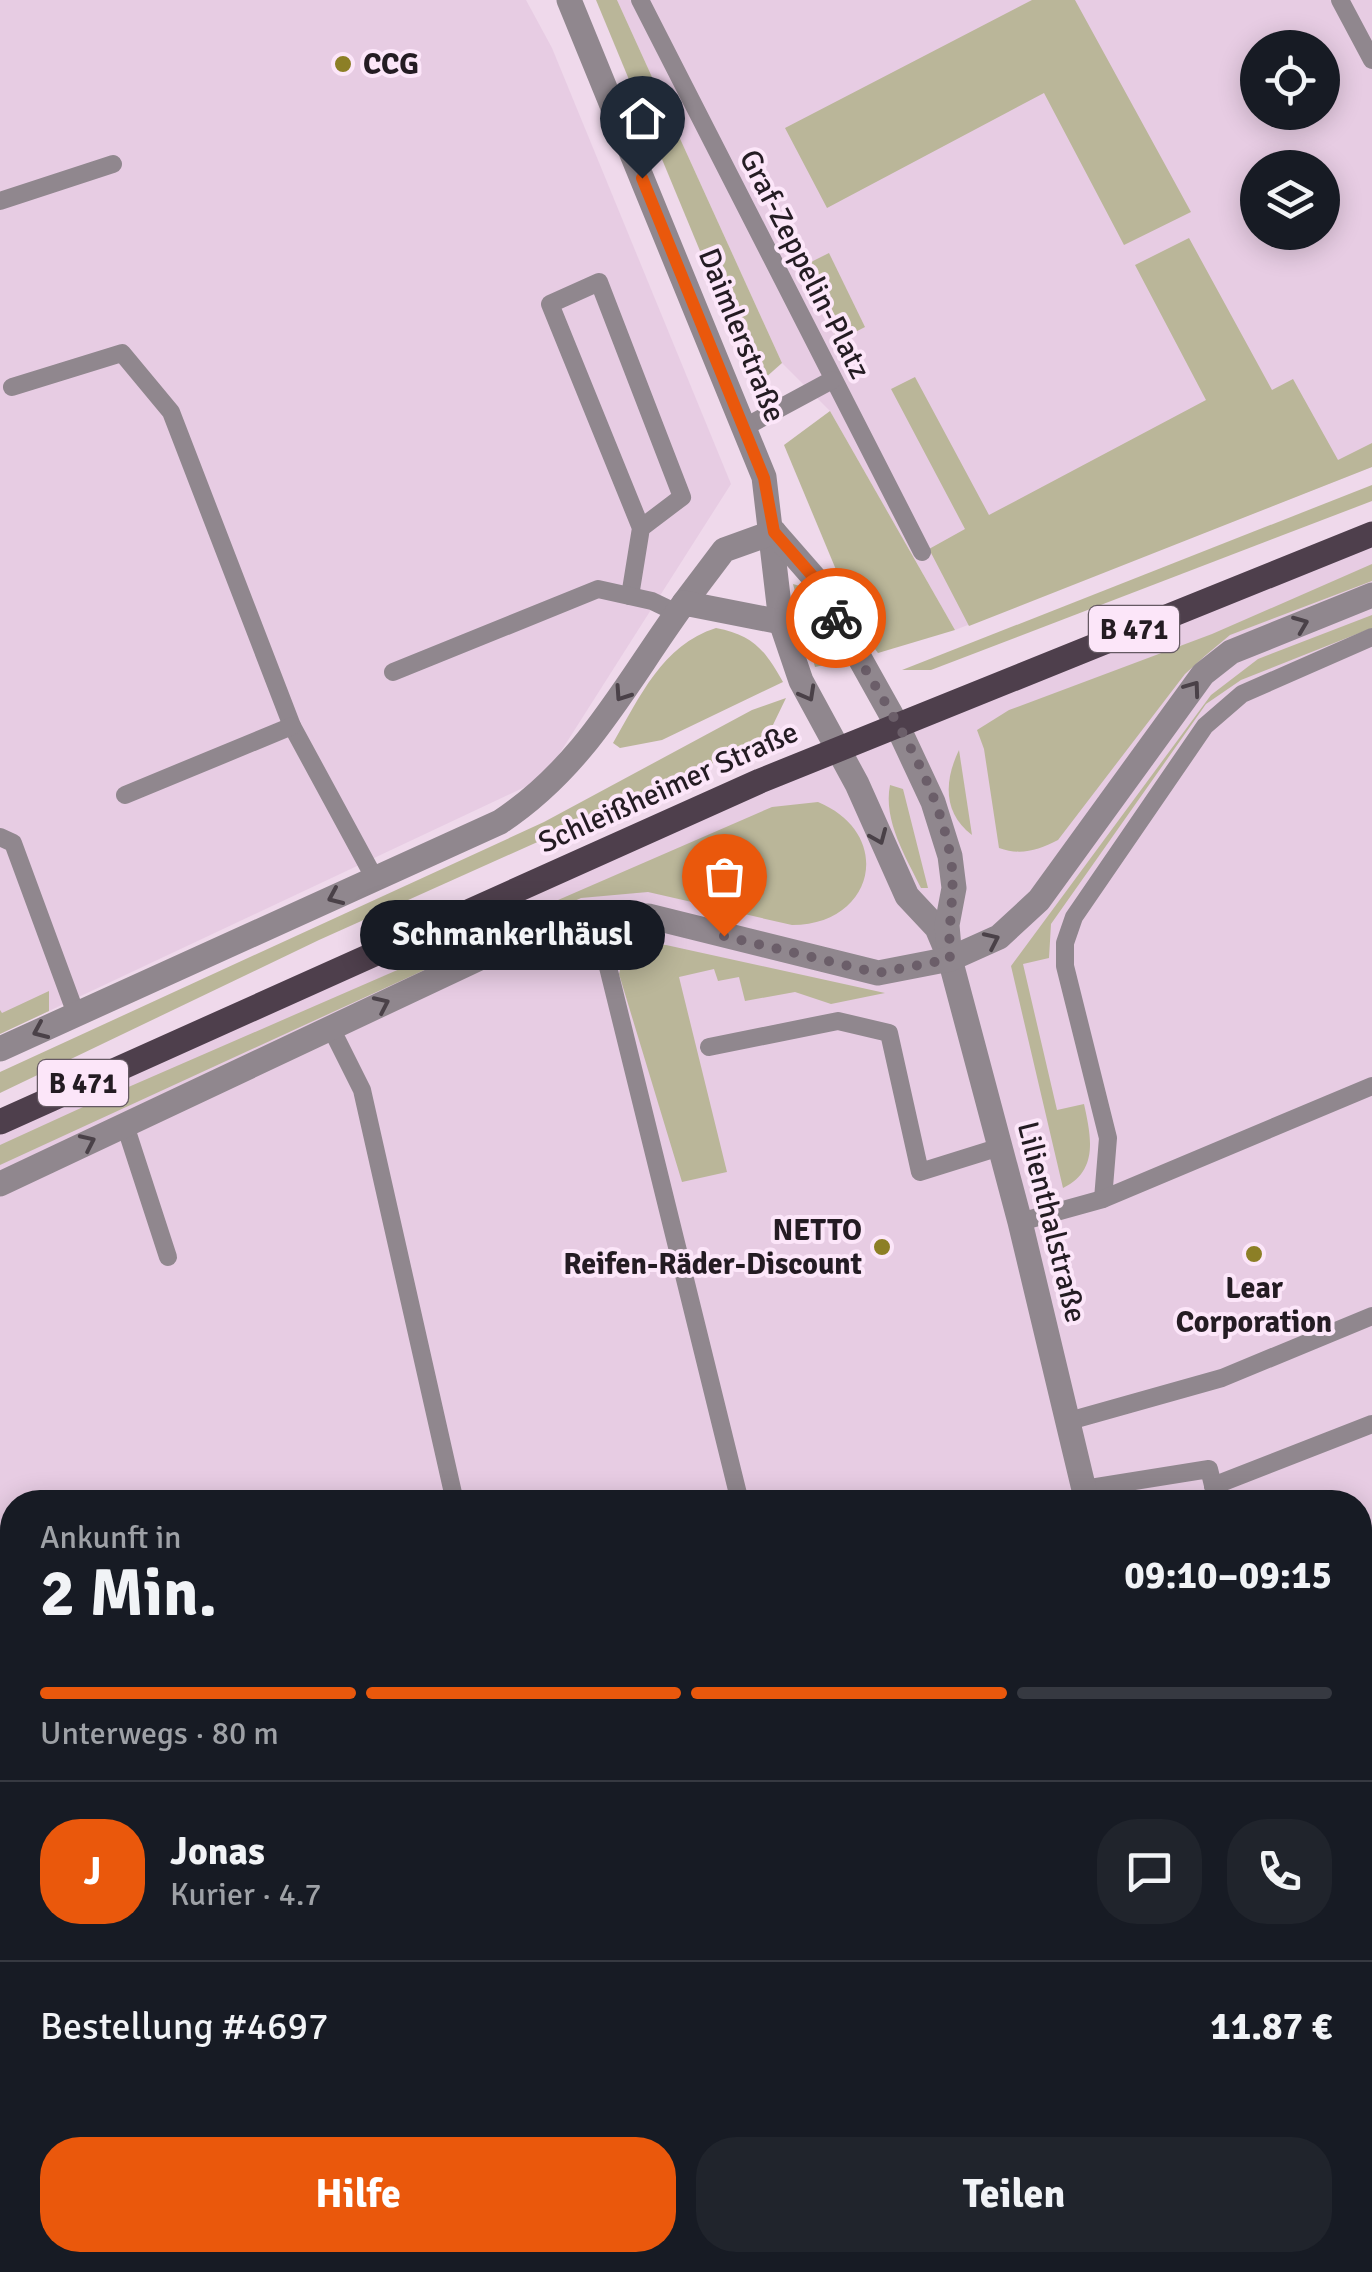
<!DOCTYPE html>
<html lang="de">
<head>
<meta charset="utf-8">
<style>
  body { margin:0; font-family:Signika,sans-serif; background:#20242c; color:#f1f3f6; height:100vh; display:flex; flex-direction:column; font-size:38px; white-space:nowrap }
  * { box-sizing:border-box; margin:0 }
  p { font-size:32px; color:#9ea1a6 }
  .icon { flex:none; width:55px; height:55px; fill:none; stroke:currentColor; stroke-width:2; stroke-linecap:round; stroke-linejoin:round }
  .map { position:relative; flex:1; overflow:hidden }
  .side { position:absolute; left:0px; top:1490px; width:1372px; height:782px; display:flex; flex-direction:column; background:#171b24; border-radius:40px 40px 0 0; box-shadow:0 5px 25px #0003 }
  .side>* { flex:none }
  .controls { position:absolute; left:1240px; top:30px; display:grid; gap:20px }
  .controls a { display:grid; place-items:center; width:100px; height:100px; border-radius:50%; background:#171b24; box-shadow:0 5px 25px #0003; font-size:50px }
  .pin { position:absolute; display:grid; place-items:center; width:85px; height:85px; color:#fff; margin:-102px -42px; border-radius:50% 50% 50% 0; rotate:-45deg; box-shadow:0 0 10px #0007 }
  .pin .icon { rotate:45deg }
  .courier { position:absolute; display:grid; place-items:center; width:100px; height:100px; margin:-50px; border:8px solid #ea580c; border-radius:50%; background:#fff; color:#222; box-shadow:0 2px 12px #0007 }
  .bubble { position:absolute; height:70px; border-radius:35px; background:#171b24; box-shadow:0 5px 25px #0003; font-size:32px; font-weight:700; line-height:70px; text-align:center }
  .overview em { font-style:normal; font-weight:700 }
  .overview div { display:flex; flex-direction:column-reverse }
  .overview { display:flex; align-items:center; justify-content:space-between; height:170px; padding:0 40px }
  h1 { font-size:65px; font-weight:700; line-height:75px }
  .bar { display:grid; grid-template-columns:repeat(4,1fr); gap:15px 10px; align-content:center; height:120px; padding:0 40px }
  .bar i { height:12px; border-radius:8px; background:#363941 }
  .bar .active { background:#ea580c }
  .bar p { grid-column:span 4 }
  .line { display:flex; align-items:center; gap:25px; padding:0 40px; border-top:2px solid #363941 }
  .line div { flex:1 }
  .round { display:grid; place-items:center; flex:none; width:105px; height:105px; border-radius:40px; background:#20242c }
  .action { display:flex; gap:20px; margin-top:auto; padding:20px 40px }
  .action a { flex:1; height:115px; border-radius:40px; background:#ea580c; color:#fff; font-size:40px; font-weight:700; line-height:115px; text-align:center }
  .action a+a { background:#20242c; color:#f1f3f6 }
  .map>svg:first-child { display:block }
</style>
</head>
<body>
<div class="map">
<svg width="1372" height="2272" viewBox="0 0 1372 2272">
  <rect width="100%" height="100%" fill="#efd9eb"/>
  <!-- built -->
  <g fill="#e7cce3" fill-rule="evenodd">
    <path d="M0,0H526L552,48L731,484L544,778L0,1034Z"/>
    <path d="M617,0H1372V467L955,630L830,411L782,363ZM1258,48H1322V112H1258ZM1258,168H1322V232H1258Z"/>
    <path d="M1372,528V2272H0V1120ZM12,1502H1360V2260H12Z"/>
  </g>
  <!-- green -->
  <g fill="#bab699">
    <path d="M596,0H617L782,363L756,386Z"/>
    <path d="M1032,0H1075L1191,212L1124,245L1044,93L827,208L785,128Z"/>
    <path d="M1189,238L1272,390L1293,379L1338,460L1372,443V467L969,626L929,549L965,529L891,389L915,377L989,515L1206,400L1135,265Z"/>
    <path d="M829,253L865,327L838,341L801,267Z"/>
    <path d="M830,411L955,630L878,653L862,632L784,445Z"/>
    <path d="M1372,485V501L931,670H902Z"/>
    <path d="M1372,564V581L1230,635L1206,655L1185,674L1058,840C1038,850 1021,856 999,848L984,749L977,730L1009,710L1212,634Z"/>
    <path d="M793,584L800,586L834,663L815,667Z"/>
    <path d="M1372,615V628L1241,680L1206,704L1051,924L1049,958L1023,964L1057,1110L1084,1104C1091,1136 1099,1171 1063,1188L1011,966L1211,695L1258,659Z"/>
    <path d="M716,628C753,635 765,650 783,682L662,740L620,748L613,743C640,697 662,645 716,628Z"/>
    <path d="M786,698L771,729L745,749L319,940L0,1093V1072L544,822L752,710Z"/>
    <path d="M959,750L972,835C943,813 944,781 959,750Z"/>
    <path d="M890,785L903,789L928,888H921C906,857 883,821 890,785Z"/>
    <path d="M818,802C895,834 875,925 792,925L648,892L581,898L0,1165V1145L94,1102L772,807Z"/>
    <path d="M640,944L666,945L885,993L831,1004L795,992L745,1001L739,977L718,981L714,969L679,977L727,1172L682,1182L619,974L624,954Z"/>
    <path d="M49,991V1011L0,1034V1010L2,1013Z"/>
  </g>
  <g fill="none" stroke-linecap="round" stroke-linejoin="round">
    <!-- lane -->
    <g stroke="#90878e" stroke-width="18">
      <path d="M640,0L922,552"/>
      <path d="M1340,0L1372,60"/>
      <path d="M0,201L113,164"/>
      <path d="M12,387L122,353L171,412L292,726L375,879"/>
      <path d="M745,427L832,380"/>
      <path d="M630,596L641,528L550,304L599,282L682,497L641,528"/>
      <path d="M393,672L598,589L652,601L677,613"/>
      <path d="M125,795L292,726"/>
      <path d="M0,837L13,843L76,1014"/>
      <path d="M600,915L606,959L740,1502"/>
      <path d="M331,1028L362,1090L455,1502"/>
      <path d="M709,1047L838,1021L889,1033L920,1172L1000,1147"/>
      <path d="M125,1125L168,1257"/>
      <path d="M1103,1199L1108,1138L1065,966V943L1074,917L1205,726L1242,694L1372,637"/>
      <path d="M1020,1222L1103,1199L1372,1086"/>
      <path d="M1069,1421L1222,1378L1372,1316"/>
      <path d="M1213,1486L1372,1424"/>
      <path d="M1084,1489L1209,1469L1217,1502"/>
      <path d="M0,1797L12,1850"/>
      <path d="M0,2147L12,2198"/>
      <path d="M28,2260L31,2272"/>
      <path d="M116,2260L119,2272"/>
      <path d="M681,2260L684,2272"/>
      <path d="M966,2260L969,2272"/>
    </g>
    <!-- street -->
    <g stroke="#90878e" stroke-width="25">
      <path d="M569,0L764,477L781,622L801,681L857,784L907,896L937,928L950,959L1020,1222L1087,1502"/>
      <path d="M774,532L816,580L897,725L933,802L950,856L954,888L947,925L949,948"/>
      <path d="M684,603L724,550L774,532"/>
      <path d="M0,1049L500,822C586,765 625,684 684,603L781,622"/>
      <path d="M0,1184L524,937L600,915L648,916L878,973L950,959L999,937L1039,900L1203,674L1231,652L1372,595"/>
      <path d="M1267,2260L1270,2272"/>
    </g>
    <!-- primary -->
    <path stroke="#4e3f4c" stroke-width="25" d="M0,1122L760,781L1372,534"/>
  </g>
  <!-- one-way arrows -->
  <defs><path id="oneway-chevron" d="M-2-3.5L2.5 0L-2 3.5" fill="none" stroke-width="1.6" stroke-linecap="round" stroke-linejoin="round" transform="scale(2.5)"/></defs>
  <g stroke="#4a4148">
    <use href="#oneway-chevron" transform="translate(1301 624) rotate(-22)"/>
    <use href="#oneway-chevron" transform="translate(1193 688) rotate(-54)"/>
    <use href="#oneway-chevron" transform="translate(622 694) rotate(124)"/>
    <use href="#oneway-chevron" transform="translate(808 694) rotate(61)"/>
    <use href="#oneway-chevron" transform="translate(879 837) rotate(67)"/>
    <use href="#oneway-chevron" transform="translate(335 897) rotate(156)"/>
    <use href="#oneway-chevron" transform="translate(992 940) rotate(-25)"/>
    <use href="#oneway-chevron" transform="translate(382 1004) rotate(-25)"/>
    <use href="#oneway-chevron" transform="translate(40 1031) rotate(156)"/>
    <use href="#oneway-chevron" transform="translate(88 1142) rotate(-25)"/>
  </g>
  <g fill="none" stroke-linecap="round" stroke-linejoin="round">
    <!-- done -->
    <path stroke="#6b5e69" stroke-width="10" stroke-dasharray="0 18" d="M724,936L878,973L950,959C947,925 956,893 951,860C937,772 877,695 836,618"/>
    <!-- route -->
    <path stroke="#ea580c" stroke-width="12" d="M642,178L764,478L774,532L816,580L836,618"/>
  </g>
  <!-- markers -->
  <g fill="#8c7f26" stroke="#fce6f9" stroke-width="4">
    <circle cx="343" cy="64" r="10"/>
    <circle cx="882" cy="1247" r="10"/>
    <circle cx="1254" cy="1254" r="10"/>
  </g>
  <g text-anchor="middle" stroke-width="8" stroke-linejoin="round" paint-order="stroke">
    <!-- shield labels -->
    <g fill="#fce6f9" stroke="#655963" stroke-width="2.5">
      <rect x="1089" y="606" width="90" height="46" rx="8"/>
      <rect x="38" y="1060" width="90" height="46" rx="8"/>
    </g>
    <g font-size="28" font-weight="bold" fill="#241c23">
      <text x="1134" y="639">B 471</text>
      <text x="83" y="1093">B 471</text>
    </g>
    <!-- poi labels -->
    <g font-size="30" font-weight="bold" fill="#241c23" stroke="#fce6f9" text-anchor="start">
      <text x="363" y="74">CCG</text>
      <text x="862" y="1240" text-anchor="end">NETTO<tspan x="862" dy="34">Reifen-Räder-Discount</tspan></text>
      <text x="1254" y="1298" text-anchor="middle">Lear<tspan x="1254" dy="34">Corporation</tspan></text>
    </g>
    <!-- street labels -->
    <g font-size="30" fill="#241c23" stroke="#fce6f9">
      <text transform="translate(805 264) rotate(63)" y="10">Graf-Zeppelin-Platz</text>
      <text transform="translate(742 335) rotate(68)" y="10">Daimlerstraße</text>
      <text transform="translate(668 787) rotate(-24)" y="10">Schleißheimer Straße</text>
      <text transform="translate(1052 1222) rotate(76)" y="10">Lilienthalstraße</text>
    </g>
  </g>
</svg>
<div class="controls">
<a><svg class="icon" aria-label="locate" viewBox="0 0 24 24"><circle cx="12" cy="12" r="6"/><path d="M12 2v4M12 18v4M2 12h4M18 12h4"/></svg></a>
<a><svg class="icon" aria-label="layers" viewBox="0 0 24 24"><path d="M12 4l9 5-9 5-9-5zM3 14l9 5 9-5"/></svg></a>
</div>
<div class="pin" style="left:724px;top:936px;background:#ea580c"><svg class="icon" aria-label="bag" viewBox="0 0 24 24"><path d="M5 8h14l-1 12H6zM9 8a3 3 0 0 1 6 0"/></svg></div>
<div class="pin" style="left:642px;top:178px;background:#1f2937"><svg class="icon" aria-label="home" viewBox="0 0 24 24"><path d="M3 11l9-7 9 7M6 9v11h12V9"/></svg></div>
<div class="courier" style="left:836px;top:618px"><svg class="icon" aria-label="bike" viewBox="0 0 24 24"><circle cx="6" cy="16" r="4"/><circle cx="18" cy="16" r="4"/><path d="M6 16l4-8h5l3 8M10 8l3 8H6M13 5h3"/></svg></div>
<div class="bubble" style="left:360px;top:900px;width:305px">Schmankerlhäusl</div>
<section class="side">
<div class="overview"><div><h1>2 Min.</h1><p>Ankunft in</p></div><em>09:10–09:15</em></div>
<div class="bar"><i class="active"></i><i class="active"></i><i class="active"></i><i></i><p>Unterwegs · 80 m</p></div>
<div class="line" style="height:180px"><b class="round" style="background:#ea580c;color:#fff">J</b><div><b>Jonas</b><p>Kurier · 4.7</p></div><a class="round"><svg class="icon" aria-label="chat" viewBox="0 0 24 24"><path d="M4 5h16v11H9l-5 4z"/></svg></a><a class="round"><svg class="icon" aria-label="phone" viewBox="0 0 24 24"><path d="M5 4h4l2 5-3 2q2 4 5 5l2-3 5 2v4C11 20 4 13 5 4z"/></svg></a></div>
<div class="line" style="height:130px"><div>Bestellung #4697</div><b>11.87 €</b></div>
<div class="action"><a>Hilfe</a><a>Teilen</a></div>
</section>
</div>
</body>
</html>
